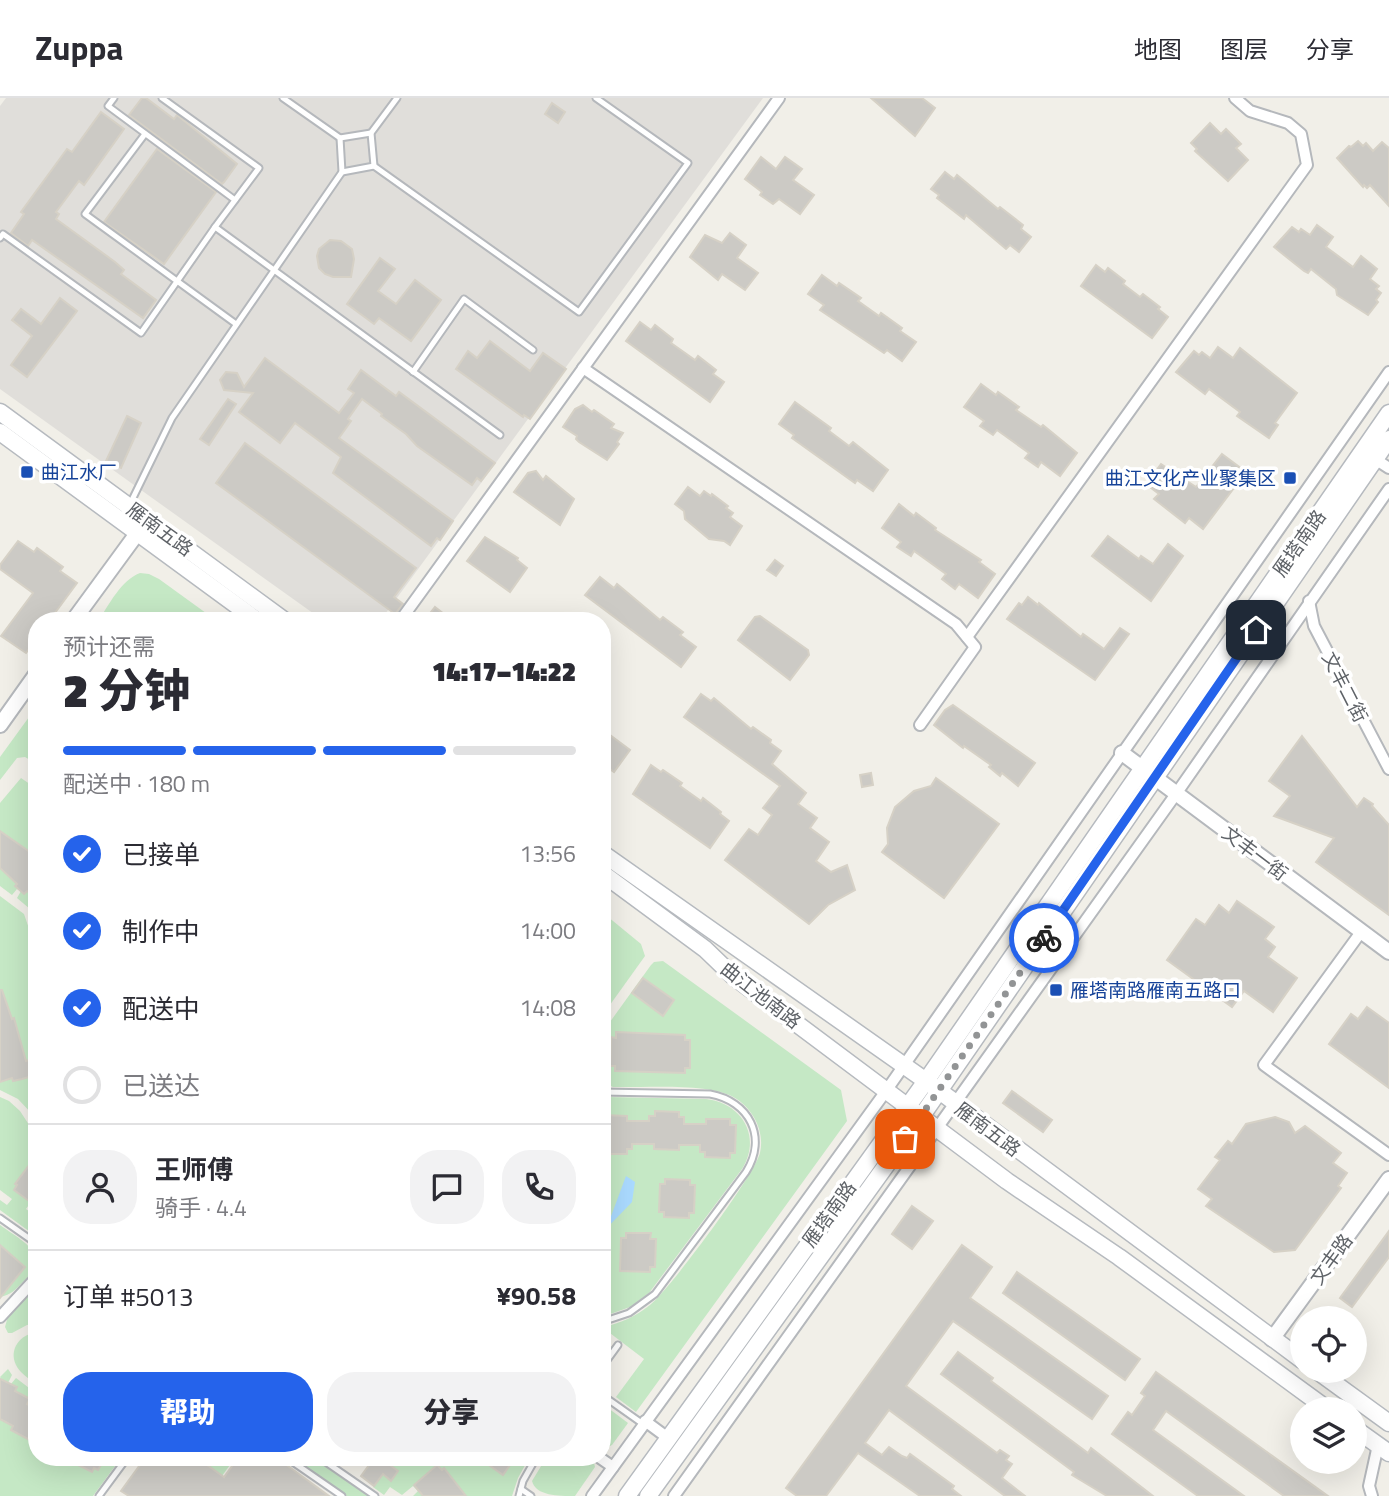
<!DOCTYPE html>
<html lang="zh">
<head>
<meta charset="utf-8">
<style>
  body { margin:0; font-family:"Titillium Web","Noto Sans SC",sans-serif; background:#f2f2f3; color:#2b2b33; height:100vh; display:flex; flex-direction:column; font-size:26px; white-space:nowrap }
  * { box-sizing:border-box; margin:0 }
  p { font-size:23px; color:#7c7c81 }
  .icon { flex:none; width:38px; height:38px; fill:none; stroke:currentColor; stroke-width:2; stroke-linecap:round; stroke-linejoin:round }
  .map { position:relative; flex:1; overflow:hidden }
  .sheet { position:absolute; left:28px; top:514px; width:583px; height:854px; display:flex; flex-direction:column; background:#fff; border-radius:28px; box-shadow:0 7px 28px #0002 }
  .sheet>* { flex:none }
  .fabs { position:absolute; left:1290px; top:1208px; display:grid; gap:14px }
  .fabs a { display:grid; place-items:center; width:77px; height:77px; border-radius:50%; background:#fff; box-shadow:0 7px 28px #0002; font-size:35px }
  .pin { position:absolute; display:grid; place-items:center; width:60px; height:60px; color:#fff; margin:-30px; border-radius:14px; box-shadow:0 4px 10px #0006 }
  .courier { position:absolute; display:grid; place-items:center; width:70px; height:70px; margin:-35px; border:5px solid #2563eb; border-radius:50%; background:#fff; color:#222; box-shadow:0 2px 9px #0007 }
  .overview em { font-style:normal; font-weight:800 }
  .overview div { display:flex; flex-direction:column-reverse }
  .overview { display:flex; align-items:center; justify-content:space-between; height:119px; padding:0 35px }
  h1 { font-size:46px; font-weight:800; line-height:52px }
  .bar { display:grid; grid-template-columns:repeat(4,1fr); gap:10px 7px; align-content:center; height:84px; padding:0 35px }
  .bar i { height:9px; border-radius:5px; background:#e1e1e2 }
  .bar .selected { background:#2563eb }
  .bar p { grid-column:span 4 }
  .line { display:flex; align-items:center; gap:18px; padding:0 35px; border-top:2px solid #e1e1e2 }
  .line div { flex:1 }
  .round { display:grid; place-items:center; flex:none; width:74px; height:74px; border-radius:28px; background:#f2f2f3 }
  ol { padding:0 35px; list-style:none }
  li { display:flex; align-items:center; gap:21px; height:77px }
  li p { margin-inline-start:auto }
  li .icon { padding:7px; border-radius:50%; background:#2563eb; color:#fff; stroke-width:4 }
  li:last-child { color:#7c7c81 }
  li i { width:38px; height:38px; border:4px solid #e1e1e2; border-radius:50% }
  .action { display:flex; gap:14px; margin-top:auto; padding:14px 35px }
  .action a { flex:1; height:80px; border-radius:28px; background:#2563eb; color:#fff; font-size:28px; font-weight:800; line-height:80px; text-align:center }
  .action a+a { background:#f2f2f3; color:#2b2b33 }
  header { display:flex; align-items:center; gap:42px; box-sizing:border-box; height:98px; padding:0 35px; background:#fff; border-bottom:2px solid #e1e1e2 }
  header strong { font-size:33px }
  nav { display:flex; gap:38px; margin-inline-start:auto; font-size:24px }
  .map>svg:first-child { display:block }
</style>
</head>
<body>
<header>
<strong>Zuppa</strong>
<nav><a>地图</a><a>图层</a><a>分享</a></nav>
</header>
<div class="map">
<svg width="1389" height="1398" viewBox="0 0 1389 1398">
  <rect width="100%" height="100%" fill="#f1efe8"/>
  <!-- industrial -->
  <path fill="#e0deda" d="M6,0H763L380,523H324L0,291V8Z"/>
  <!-- green -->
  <g fill="#c5e8c5">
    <path d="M140,475L149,476L159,481L217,523H98C109,507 121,482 140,475Z"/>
    <path d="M37,608V666L25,659L17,660L0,682V659Z"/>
    <path d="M21,680L37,691V824L30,811L17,800L21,793L17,791L12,797L0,788V705Z"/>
    <path d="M0,798L24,816L37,854V889L33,902L37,918V1014L33,1017L18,1001L0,992Z"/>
    <path d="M602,814L641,846L645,858L602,918Z"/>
    <path d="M663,863L841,992L847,1023L636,1314L616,1299L644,1261L602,1229C620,1226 636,1218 650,1207C670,1191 754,1078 760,1055C765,1033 753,1011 735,1000C710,984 644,990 613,989L602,984V935L651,867L654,864Z"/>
    <path d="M0,999L9,1003L20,1013L37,1039V1095L26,1111L37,1119V1139L0,1112V1102L7,1107L12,1101L0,1092Z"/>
    <path d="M607,999L706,1001C742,1005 762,1039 742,1071L649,1195L630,1209L602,1219V1003Z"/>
    <path d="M0,1127C23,1144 52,1155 23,1184C16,1191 11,1197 0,1199Z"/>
    <path d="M37,1188V1226L27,1227L12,1235H8L5,1229L8,1218Z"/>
    <path d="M37,1234V1286C29,1281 20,1275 16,1267C8,1251 21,1236 37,1234Z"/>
    <path d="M8,1271L12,1277L8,1285L11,1286L16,1280L37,1296L34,1307L37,1308V1360H121L93,1398H0V1283L2,1282L0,1279Z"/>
    <path d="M608,1310L628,1325L612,1347L602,1352V1319Z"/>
    <path d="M211,1360H235L222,1378L206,1366Z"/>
    <path d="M292,1360H313L368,1398H347Z"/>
    <path d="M395,1360H529L518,1380L512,1398H413L418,1393L413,1388L402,1397L390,1389L384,1397L373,1389L383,1377L391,1382L398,1373L390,1367Z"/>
    <path d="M546,1360H593L595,1369L575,1398C558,1398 536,1398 532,1383Z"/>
  </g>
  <!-- water -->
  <path fill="#aadaff" d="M626,1078L635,1084L632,1104L602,1135V1127L610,1121Z"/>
  <!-- building -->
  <g fill="#cccac5" stroke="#d6d1c6" stroke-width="2">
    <path d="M142,0H146L174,21L177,17L237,66L224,84L222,86L129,17Z"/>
    <path d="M871,0H922L935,10L915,38Z"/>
    <path d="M552,5L565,14L558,25L545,16Z"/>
    <path d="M101,14L124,31L84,87L79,83L56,114L59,116L56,121L115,164L124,172L121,176L156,202L143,220L32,142L28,148L11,135L24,116L21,114L67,51L72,54Z"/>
    <path d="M1210,25L1221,36L1226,31L1241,46L1236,50L1248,62L1228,83L1195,53L1197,51L1191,45Z"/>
    <path d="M1358,43L1363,48L1366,45L1373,53L1382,44L1389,50V108L1370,87L1367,90L1364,87L1363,89L1337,60L1349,48L1351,49Z"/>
    <path d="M157,51L216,94L164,166L104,124Z"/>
    <path d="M761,59L776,71L785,59L802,71L793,82L814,97L800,116L779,101L773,106L760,97L762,94L745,81Z"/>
    <path d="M945,74L954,81L957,77L998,111L1000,109L1023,127L1021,131L1031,139L1019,154L1010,147L1006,151L966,117L964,121L937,100L939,97L931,91Z"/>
    <path d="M1317,127L1333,139L1326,149L1353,169L1361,158L1377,171L1370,181L1379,188L1376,191L1381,195L1376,202L1378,204L1368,217L1337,197L1336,191L1311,171L1308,175L1304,173L1274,149L1292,129L1299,134L1301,131L1310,137Z"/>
    <path d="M730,135L746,147L737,160L758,175L745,192L722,176L718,182L690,159L705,137L722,145Z"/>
    <path d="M330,142L341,143L352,151L354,161L351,179H333L325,176L319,170L317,158L319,151Z"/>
    <path d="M380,160L395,171L378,193L396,206L415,182L441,202L411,243L379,220L374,226L347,206Z"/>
    <path d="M1096,167L1105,174L1108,170L1125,183L1123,186L1140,199L1143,196L1160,209L1158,211L1168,219L1152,240L1081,188Z"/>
    <path d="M822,177L837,188L839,185L861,200L858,203L879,218L881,215L902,230L900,233L916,244L902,263L887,252L884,255L820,212L824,207L808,196Z"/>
    <path d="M60,200L77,213L27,279L11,267L32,238L12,222L21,211L41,226Z"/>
    <path d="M640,224L651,232L655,227L673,241L671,245L695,262L698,258L716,272L713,276L724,284L710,304L626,243Z"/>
    <path d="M490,243L530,273L543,255L566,271L530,321L524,317L523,319L456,271L468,253L477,260Z"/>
    <path d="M1218,249L1233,260L1240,250L1297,295L1275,325L1278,327L1269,340L1237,318L1240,314L1209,291L1205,296L1176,274L1194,253L1199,257L1202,254L1210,260Z"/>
    <path d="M265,260L339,315L354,295L348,291L361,272L396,298L399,294L495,365L481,383L477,380L472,387L417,348L406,336L381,318L382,316L362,301L348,321L351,323L339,340L453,423L440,442L437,440L431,448L333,375L341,359L295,325L280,345L239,314L253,295L224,292L220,282L226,274L237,275L244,289Z"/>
    <path d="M981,286L996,297L998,294L1019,309L1016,312L1041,329L1043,327L1077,355L1060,378L1041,364L1038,369L1025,360L1029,355L997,332L993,337L980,328L984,323L964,309Z"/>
    <path d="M228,301L236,306L209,347L200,341Z"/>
    <path d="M795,304L831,330L829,333L849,348L853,344L888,372L873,393L857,382L855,385L792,340L794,337L779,326Z"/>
    <path d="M583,307L592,314L594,312L614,326L611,330L623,335L617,344L619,346L607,362L579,344L576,341L577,338L563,329L575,311Z"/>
    <path d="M127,318L141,325L121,370L106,363Z"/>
    <path d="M245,345L416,470L394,499L403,506L395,516L216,385Z"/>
    <path d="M1222,356L1246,374L1203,431L1189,420L1185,425L1154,401L1159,396L1146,386L1161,366L1196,389Z"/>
    <path d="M536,373L543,382L546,378L574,401L560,427L514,394L528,375Z"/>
    <path d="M688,389L700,398L704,393L711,398L712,396L728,408L726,410L733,415L730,419L742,428L730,447L724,443L709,441L685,421L684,413L675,406Z"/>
    <path d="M899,406L914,418L916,415L936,430L935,432L981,462L979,464L995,476L978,500L959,486L955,491L942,481L946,476L914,453L911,458L897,449L901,444L882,430Z"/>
    <path d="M1108,438L1139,461L1141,458L1153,466L1168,446L1183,458L1151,503L1092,458Z"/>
    <path d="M485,439L518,460L517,462L527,470L510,494L467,463Z"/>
    <path d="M18,443L34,454L37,450L63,469L60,473L77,485L49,523H37V540L26,555L1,538L33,495L0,471V467Z"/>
    <path d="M775,462L783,468L776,478L767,472Z"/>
    <path d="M600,479L614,490L617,486L660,522L663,519L683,534L680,537L696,549L681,569L585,497Z"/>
    <path d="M1028,499L1038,507L1039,505L1081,539L1083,536L1104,551L1120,530L1129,536L1095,582L1007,521L1019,505L1022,507Z"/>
    <path d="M435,509L453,523H410L415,516L424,523Z"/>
    <path d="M760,518L808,552L809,557L790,582L738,542L755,519Z"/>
    <path d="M701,596L711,603L714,600L751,631L753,629L771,642L770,645L781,653L772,666L806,695L798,706L817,720L810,730L829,744L816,763L831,774L847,767L855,792L828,807L809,826L725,762L749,731L758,737L772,717L763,710L780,688L684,619Z"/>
    <path d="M953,607L1035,665L1018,688L1002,675L1000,678L989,669L991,667L964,648L963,650L934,627L945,612Z"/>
    <path d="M602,631L630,652L614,674L602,665Z"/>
    <path d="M1302,638L1357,709L1364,700L1373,706L1372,708L1389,727V817L1316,764L1334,740L1274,718L1290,698L1269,683Z"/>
    <path d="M651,667L661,674L663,672L682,685L680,688L701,703L703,700L721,714L720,716L729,723L710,750L633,696Z"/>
    <path d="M871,675L873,687L862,689L860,677Z"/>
    <path d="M936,680L999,726L944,800L882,754L888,746L887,730L895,709L914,693L931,688Z"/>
    <path d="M0,733L37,759V800L27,793L24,796L15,788L17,786L0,770Z"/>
    <path d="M1237,803L1274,829L1265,841L1275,849L1268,859L1297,880L1273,914L1244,893L1232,909L1167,862L1196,821L1205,827L1219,807L1229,815Z"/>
    <path d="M643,880L674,902L663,918L632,895Z"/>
    <path d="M0,892H2L12,921L14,920L26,963L29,962L32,972L29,979L22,981L13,983L12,980L0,984Z"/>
    <path d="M1367,909L1389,925V990L1329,946L1351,916L1358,921Z"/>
    <path d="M616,934L685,937V942H690V970H685V975L615,973V968H610L611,939L616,940Z"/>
    <path d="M1012,993L1052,1022L1043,1034L1003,1005Z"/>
    <path d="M655,1013L679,1014V1019H684V1026H706V1021H730V1027H736L735,1055H730V1060L705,1059V1054H700V1047H679V1052L654,1051V1046H632V1051H627V1056H602L603,1017L627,1018V1023H649V1018H655Z"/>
    <path d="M1275,1019L1289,1024L1295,1035L1305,1028L1341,1055L1333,1065L1347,1075L1338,1088L1341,1090L1295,1152L1274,1154L1206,1108L1212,1101L1198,1091L1220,1062L1215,1059L1228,1043L1232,1046L1246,1026Z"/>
    <path d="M30,1066L37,1071V1095L29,1103L14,1092L17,1087L15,1086Z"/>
    <path d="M665,1081L690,1082V1087H695L694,1115H689V1120L664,1119V1114H659L660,1086H665Z"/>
    <path d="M912,1108L933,1123L912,1151L892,1136Z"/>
    <path d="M1389,1133V1159L1352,1209L1340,1200Z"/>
    <path d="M626,1135H651L650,1141H656L655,1169H650V1174L620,1173L621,1140H626Z"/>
    <path d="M0,1147L25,1169L0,1200Z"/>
    <path d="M962,1147L992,1169L970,1200L1108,1298L1092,1321L953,1223L906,1288L997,1355L1000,1352L1009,1358L1006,1362L1012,1366L1002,1380L1025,1398H1005L889,1312L865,1345L882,1357L889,1349L902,1358L907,1360L910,1356L954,1388L952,1391L961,1398H920L858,1355L826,1398H797L786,1390Z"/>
    <path d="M1017,1174L1140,1261L1125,1282L1003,1195Z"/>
    <path d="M958,1254L993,1280L991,1283L1088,1355L1091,1350L1153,1398H1107L1072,1377L1074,1374L941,1276Z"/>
    <path d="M1156,1274L1328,1398H1284L1166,1313L1153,1332L1244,1398H1198L1112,1336L1128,1314L1132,1317L1145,1298L1141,1295Z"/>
    <path d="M0,1281L17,1289L15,1293L30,1301L27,1306L37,1311V1346L11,1332L13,1328L0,1321Z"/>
    <path d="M64,1360H105L98,1372L94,1370L92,1374Z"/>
    <path d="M145,1360H211L206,1366L224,1379L238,1360H277L329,1398H129L121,1393Z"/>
    <path d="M359,1360H395L390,1367L398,1373L391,1383L383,1376L374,1388L361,1378L369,1367Z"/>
    <path d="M479,1360H515L503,1377Z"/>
    <path d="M437,1367L442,1372L444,1370L466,1398H423L414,1387Z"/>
  </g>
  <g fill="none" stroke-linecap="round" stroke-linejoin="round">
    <!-- service casing -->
    <g stroke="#b5b8bc" stroke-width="9">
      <g id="service">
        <path d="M114,0L108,8L235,102"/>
        <path d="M162,0L259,70L215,129L500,337"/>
        <path d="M283,0L340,40L371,35"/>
        <path d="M145,36L85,116L236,226"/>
        <path d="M374,68L371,35L397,0"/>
        <path d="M342,74L374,68L579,214L688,65L596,0"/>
        <path d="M0,140L3,136L141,235L215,129"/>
        <path d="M413,274L464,201L533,252"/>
        <path d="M130,406L172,320L342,74L340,40"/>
        <path d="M602,994L710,996C749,1003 768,1039 746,1074L655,1196L629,1215L602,1224"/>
        <path d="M0,1120L37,1146"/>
        <path d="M602,1269L618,1247"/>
        <path d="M602,1297L643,1326"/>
        <path d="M287,1360L342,1398"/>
        <path d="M320,1360L375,1398"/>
        <path d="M521,1391L531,1398"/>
        <path d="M99,1398L127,1360"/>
        <path d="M519,1398L523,1383L536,1360"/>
      </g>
    </g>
    <!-- minor casing -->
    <g stroke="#b5b8bc" stroke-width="14">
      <g id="minor">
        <path d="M583,270L956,526L975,549L920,627"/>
        <path d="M1375,361L1389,370"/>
        <path d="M1309,503L1314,528L1389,671"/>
        <path d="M400,523L779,0"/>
        <path d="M967,539L1307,67L1301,36L1288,25L1250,13L1235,0"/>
        <path d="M1361,834L1264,967L1389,1057"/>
        <path d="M0,1219L37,1179"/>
        <path d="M645,1323L668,1340"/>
        <path d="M600,1360L613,1369"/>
        <path d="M592,1398L886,993L1389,274"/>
        <path d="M674,1398L1176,696L1389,391"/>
        <path d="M1372,1398L1369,1388L1378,1347"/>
      </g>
    </g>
    <!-- tertiary casing -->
    <g stroke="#b5b8bc" stroke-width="18">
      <g id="tertiary">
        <path d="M73,523L144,426"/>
        <path d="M0,627L37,575"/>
        <path d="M1122,655L1389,854"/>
        <path d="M1272,1241L1389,1081"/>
      </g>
    </g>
    <!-- secondary casing -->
    <g stroke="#b6babf" stroke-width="19">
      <g id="secondary">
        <path d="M0,314L285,523"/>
        <path d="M0,334L258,523"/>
        <path d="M602,755L926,983L1302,1262"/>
        <path d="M602,775L705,851L733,878L1007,1083L1119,1159L1327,1311"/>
        <path d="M1316,1272L1389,1325"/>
        <path d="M1354,1330L1389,1355"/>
        <path d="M627,1398L926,983L1389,315"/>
        <path d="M648,1398L921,1019L1389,341"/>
      </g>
    </g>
    <!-- service -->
    <use href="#service" stroke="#fff" stroke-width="5"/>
    <!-- minor -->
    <use href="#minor" stroke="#fff" stroke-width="10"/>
    <!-- tertiary -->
    <use href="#tertiary" stroke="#fff" stroke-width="14"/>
    <!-- secondary -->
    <use href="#secondary" stroke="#fff" stroke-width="16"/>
  </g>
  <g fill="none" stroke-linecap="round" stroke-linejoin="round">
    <!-- done -->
    <path stroke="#929495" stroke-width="7" stroke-dasharray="0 12.6" d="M905,1041L1044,840"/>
    <!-- route -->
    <path stroke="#2563eb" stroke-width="9" d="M1044,840L1256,532"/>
  </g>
  <!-- markers -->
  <g fill="#1a4fb4" stroke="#fff" stroke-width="2.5">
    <rect x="20" y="367" width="14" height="14" rx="3.5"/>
    <rect x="1283" y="373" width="14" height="14" rx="3.5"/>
    <rect x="1049" y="885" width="14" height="14" rx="3.5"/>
  </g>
  <g text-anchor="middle" stroke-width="7" stroke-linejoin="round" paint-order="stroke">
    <!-- transit labels -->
    <g font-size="19" fill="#164399" stroke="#fff" text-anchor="start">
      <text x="41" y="381">曲江水厂</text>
      <text x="1276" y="387" text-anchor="end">曲江文化产业聚集区</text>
      <text x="1070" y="899">雁塔南路雁南五路口</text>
    </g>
    <!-- street labels -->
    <g font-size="19" fill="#5f6368" stroke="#fff">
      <text transform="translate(160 431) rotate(36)" y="7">雁南五路</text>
      <text transform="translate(1299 445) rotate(-55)" y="7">雁塔南路</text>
      <text transform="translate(1345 589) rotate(63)" y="7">文丰二街</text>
      <text transform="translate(1255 755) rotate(37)" y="7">文丰一街</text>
      <text transform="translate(761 897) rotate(38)" y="7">曲江池南路</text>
      <text transform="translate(988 1031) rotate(37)" y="7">雁南五路</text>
      <text transform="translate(829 1116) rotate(-54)" y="7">雁塔南路</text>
      <text transform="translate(1331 1161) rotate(-54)" y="7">文丰路</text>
    </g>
  </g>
</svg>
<div class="fabs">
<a><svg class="icon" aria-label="locate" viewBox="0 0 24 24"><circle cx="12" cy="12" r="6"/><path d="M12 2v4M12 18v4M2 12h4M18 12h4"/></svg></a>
<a><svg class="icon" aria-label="layers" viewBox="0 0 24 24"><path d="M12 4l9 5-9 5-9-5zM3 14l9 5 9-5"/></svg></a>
</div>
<div class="pin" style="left:905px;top:1041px;background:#ea580c"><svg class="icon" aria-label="bag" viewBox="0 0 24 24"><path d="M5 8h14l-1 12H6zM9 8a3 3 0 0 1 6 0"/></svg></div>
<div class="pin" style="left:1256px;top:532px;background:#1f2937"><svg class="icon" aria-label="home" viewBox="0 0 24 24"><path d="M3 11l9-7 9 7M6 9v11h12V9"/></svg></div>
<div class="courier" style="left:1044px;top:840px"><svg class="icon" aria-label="bike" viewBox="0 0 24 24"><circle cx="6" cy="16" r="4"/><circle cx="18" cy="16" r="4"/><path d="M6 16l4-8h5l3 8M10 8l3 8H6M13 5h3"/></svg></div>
<section class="sheet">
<div class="overview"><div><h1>2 分钟</h1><p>预计还需</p></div><em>14:17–14:22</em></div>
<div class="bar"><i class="selected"></i><i class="selected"></i><i class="selected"></i><i></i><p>配送中 · 180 m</p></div>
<ol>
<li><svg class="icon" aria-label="check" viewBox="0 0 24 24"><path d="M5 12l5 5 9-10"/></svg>已接单<p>13:56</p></li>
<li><svg class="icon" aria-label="check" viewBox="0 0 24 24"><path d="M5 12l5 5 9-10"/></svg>制作中<p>14:00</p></li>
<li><svg class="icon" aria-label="check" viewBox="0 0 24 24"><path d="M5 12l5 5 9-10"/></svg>配送中<p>14:08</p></li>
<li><i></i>已送达</li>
</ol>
<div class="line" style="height:126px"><a class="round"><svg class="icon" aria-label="person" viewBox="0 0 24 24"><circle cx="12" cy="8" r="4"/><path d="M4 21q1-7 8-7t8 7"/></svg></a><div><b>王师傅</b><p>骑手 · 4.4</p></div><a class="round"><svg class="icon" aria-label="chat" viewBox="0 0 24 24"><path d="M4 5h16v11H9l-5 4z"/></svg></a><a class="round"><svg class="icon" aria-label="phone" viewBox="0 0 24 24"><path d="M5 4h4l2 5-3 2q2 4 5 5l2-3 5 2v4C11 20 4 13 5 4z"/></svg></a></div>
<div class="line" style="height:91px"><div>订单 #5013</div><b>¥90.58</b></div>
<div class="action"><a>帮助</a><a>分享</a></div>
</section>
</div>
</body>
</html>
